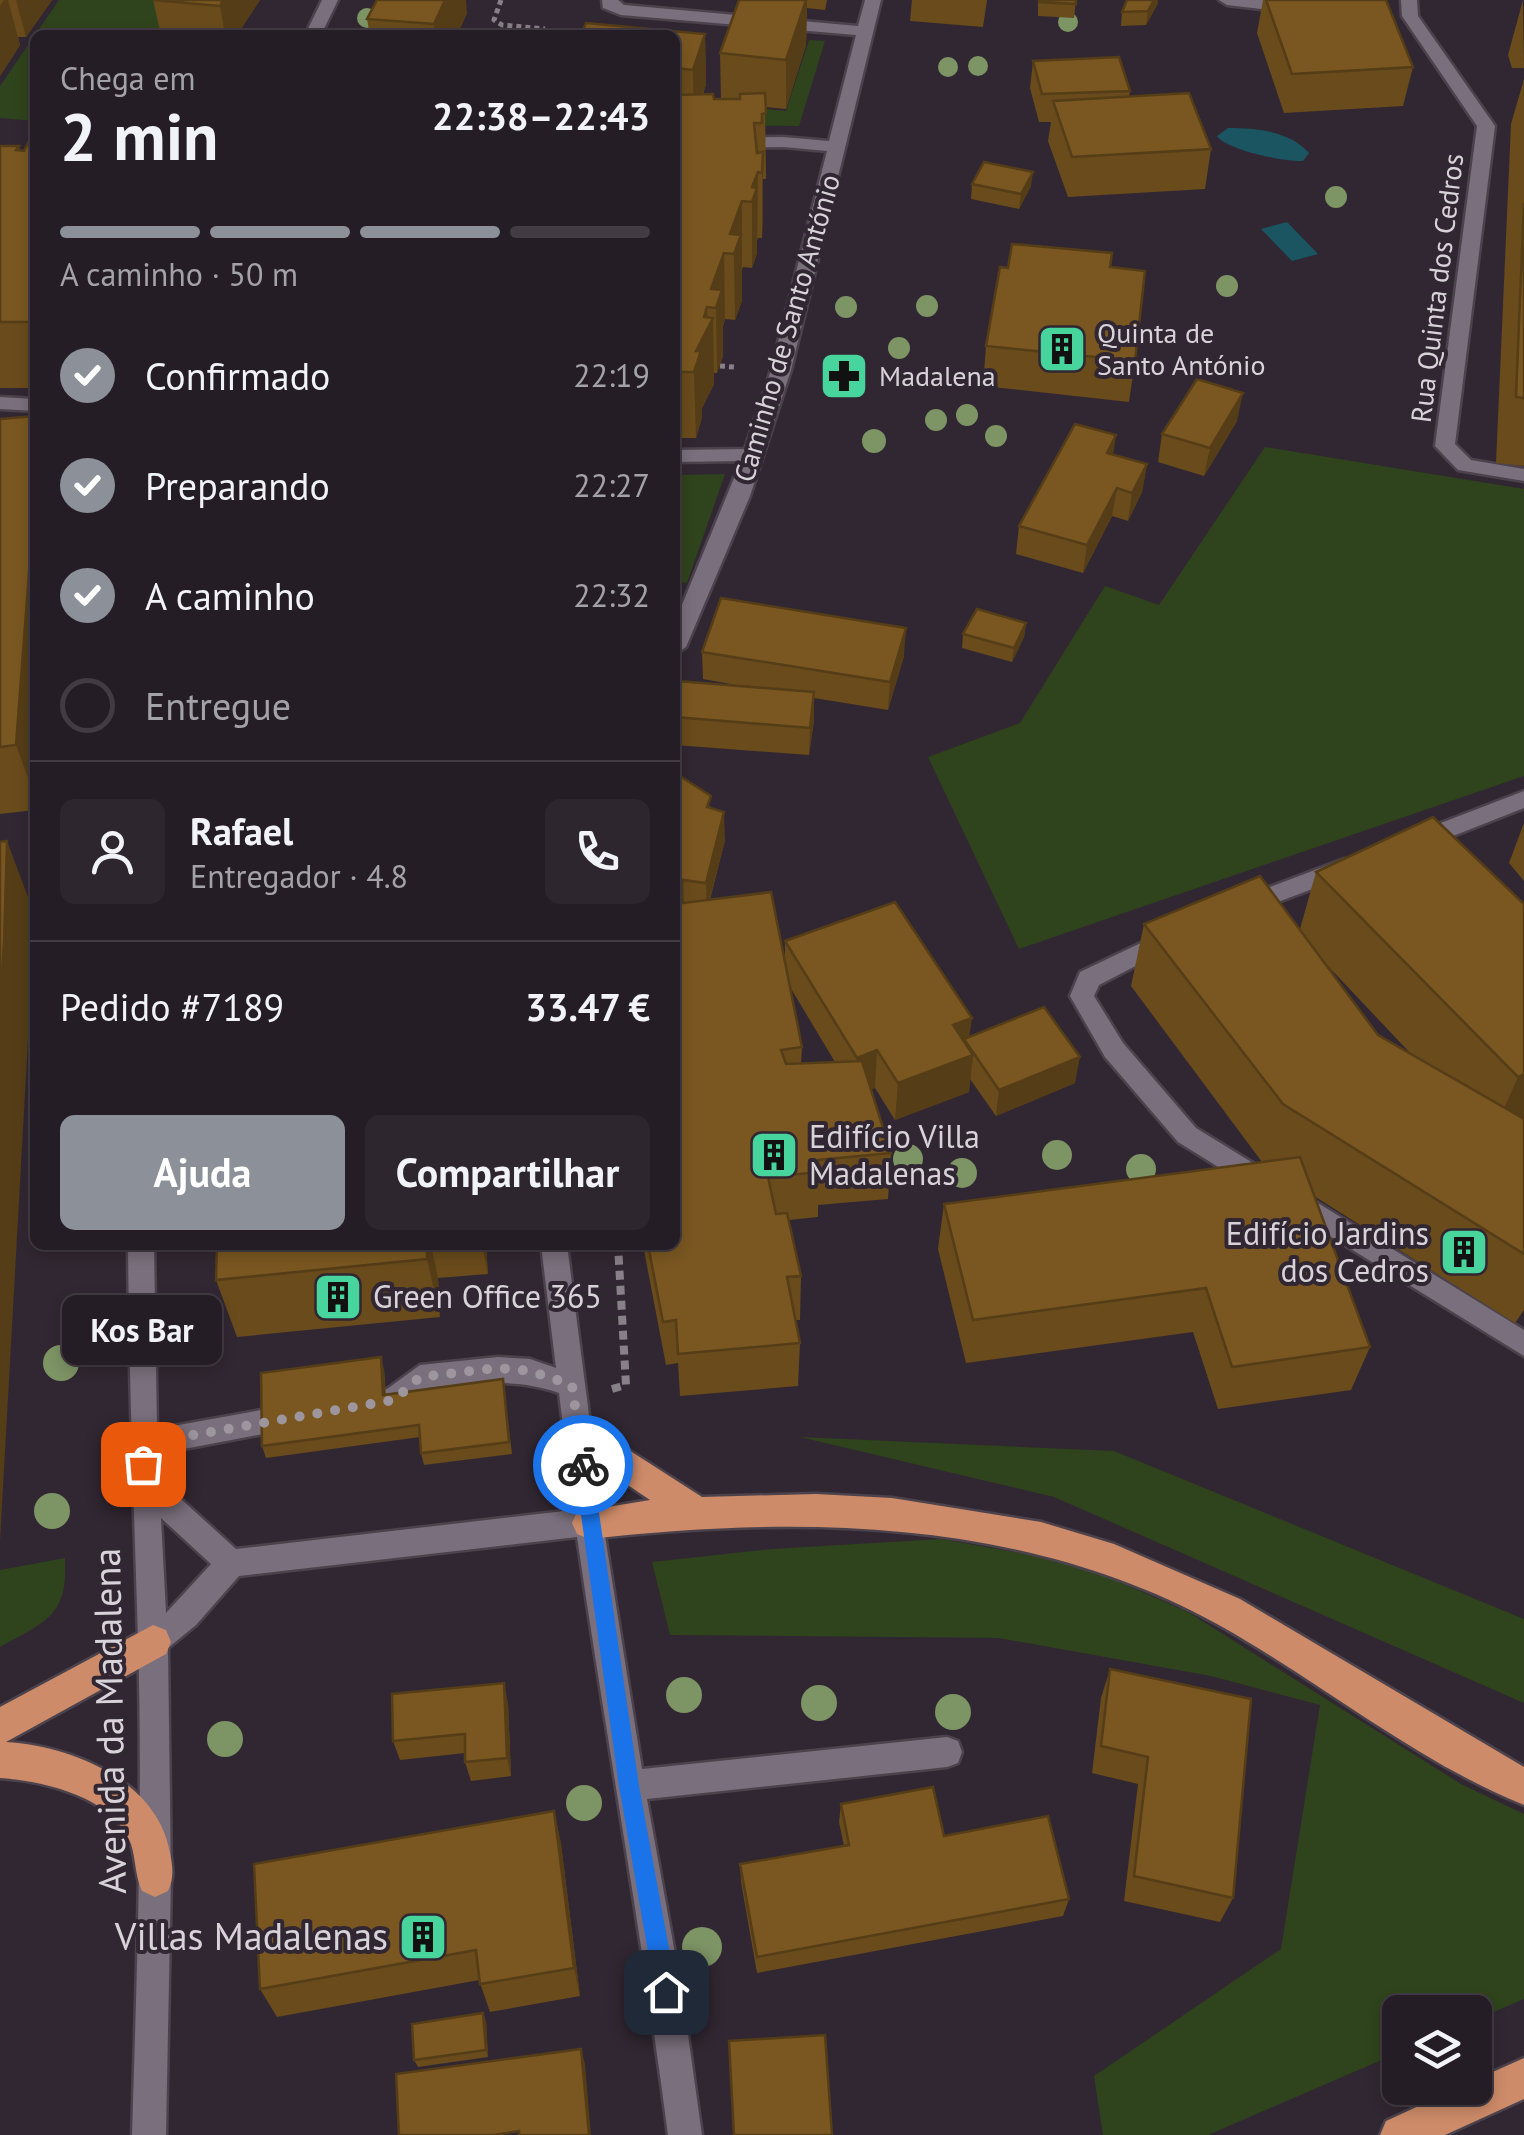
<!DOCTYPE html>
<html lang="pt">
<head>
<meta charset="utf-8">
<style>
  body { margin:0; font-family:"PT Sans",sans-serif; background:#2d262e; color:#f1f3f6; height:100vh; display:flex; flex-direction:column; font-size:38px; white-space:nowrap }
  * { box-sizing:border-box; margin:0 }
  p { font-size:32px; color:#a3a2a7 }
  .icon { flex:none; width:55px; height:55px; fill:none; stroke:currentColor; stroke-width:2; stroke-linecap:round; stroke-linejoin:round }
  .map { position:relative; flex:1; overflow:hidden }
  .side { position:absolute; left:30px; top:30px; width:650px; height:1220px; display:flex; flex-direction:column; background:#251d26; border-radius:15px; box-shadow:0 5px 15px #0003,0 0 0 2px #423b43 }
  .side>* { flex:none }
  .controls { position:absolute; left:1382px; top:1995px; display:grid; gap:20px }
  .controls a { display:grid; place-items:center; width:110px; height:110px; border-radius:15px; background:#251d26; box-shadow:0 5px 15px #0003,0 0 0 2px #423b43; font-size:50px }
  .pin { position:absolute; display:grid; place-items:center; width:85px; height:85px; color:#fff; margin:-42px; border-radius:20px; box-shadow:0 5px 15px #0006 }
  .courier { position:absolute; display:grid; place-items:center; width:100px; height:100px; margin:-50px; border:8px solid #1a73e8; border-radius:50%; background:#fff; color:#222; box-shadow:0 2px 12px #0007 }
  .bubble { position:absolute; height:70px; border-radius:15px; background:#251d26; box-shadow:0 5px 15px #0003,0 0 0 2px #423b43; font-size:32px; font-weight:700; line-height:70px; text-align:center }
  .summary em { font-style:normal; font-weight:700 }
  .summary div { display:flex; flex-direction:column-reverse }
  .summary { display:flex; align-items:center; justify-content:space-between; height:170px; padding:0 30px }
  h1 { font-size:65px; font-weight:700; line-height:75px }
  .bar { display:grid; grid-template-columns:repeat(4,1fr); gap:15px 10px; align-content:center; height:120px; padding:0 30px }
  .bar i { height:12px; border-radius:8px; background:#423b43 }
  .bar .active { background:#8c9099 }
  .bar p { grid-column:span 4 }
  .line { display:flex; align-items:center; gap:25px; padding:0 30px; border-top:2px solid #423b43 }
  .line div { flex:1 }
  .round { display:grid; place-items:center; flex:none; width:105px; height:105px; border-radius:15px; background:#2d262e }
  ol { padding:0 30px; list-style:none }
  li { display:flex; align-items:center; gap:30px; height:110px }
  li p { margin-inline-start:auto }
  li .icon { padding:10px; border-radius:50%; background:#8c9099; color:#fff; stroke-width:4 }
  li:last-child { color:#a3a2a7 }
  li i { width:55px; height:55px; border:5px solid #423b43; border-radius:50% }
  .primary-button { display:flex; gap:20px; margin-top:auto; padding:20px 30px }
  .primary-button a { flex:1; height:115px; border-radius:15px; background:#8c9099; color:#fff; font-size:40px; font-weight:700; line-height:115px; text-align:center }
  .primary-button a+a { background:#2d262e; color:#f1f3f6 }
  .map>svg:first-child { display:block }
</style>
</head>
<body>
<div class="map">
<svg width="1524" height="2135" viewBox="0 0 1524 2135">
  <rect width="100%" height="100%" fill="#312732"/>
  <!-- green -->
  <g fill="#2f431c">
    <path d="M59,0H186L164,35H35V121L0,118V86Z"/>
    <path d="M809,40L825,41L799,126L675,125V119L710,103L786,111Z"/>
    <path d="M1265,447L1524,489V776L1019,949L928,757L1020,723L1105,586L1159,605Z"/>
    <path d="M725,474L687,583L675,582V475Z"/>
    <path d="M800,1437L1114,1451L1524,1619V1703L1054,1497Z"/>
    <path d="M941,1539L1076,1563L1188,1612L1461,1784L1524,1814V1999L1475,2020V2012H1400V2052L1208,2135H1103L1094,2076L1281,1949L1320,1705L1211,1676L999,1638L670,1635L652,1562L772,1549Z"/>
    <path d="M65,1558C68,1617 46,1621 0,1647V1570Z"/>
  </g>
  <!-- water -->
  <g fill="#1a5561">
    <path d="M1228,128C1257,128 1289,131 1309,153L1303,161C1285,162 1226,150 1217,136Z"/>
    <path d="M1287,222L1318,254L1292,261L1261,229Z"/>
  </g>
  <g fill="none" stroke-linecap="round" stroke-linejoin="round">
    <!-- minor casing -->
    <g stroke="#4b424c" stroke-width="5">
      <g id="minor">
        <path d="M322,0H338L321,35H305Z"/>
        <path d="M602,0H618L624,5L858,26L865,0H881L791,370L750,496L686,647L675,654V622L741,461L675,462V450L745,449L771,370L827,151L783,147L675,148V138L783,137L829,141L856,35L621,15L603,8Z"/>
        <path d="M1219,0H1269L1304,8L1296,13L1227,5Z"/>
        <path d="M1401,0H1417L1418,16L1495,126L1455,444L1471,460L1524,469V481L1458,470L1435,446L1477,126L1402,16Z"/>
        <path d="M0,397L35,399V411L0,409Z"/>
        <path d="M1524,791V808L1415,851L1403,842L1407,836Z"/>
        <path d="M1344,859L1352,862L1356,868L1352,874L1241,916L1229,907L1233,901Z"/>
        <path d="M1168,930L1176,933L1180,939L1176,945L1099,985L1094,996L1123,1043L1196,1128L1524,1330V1356L1178,1142L1105,1057L1070,996L1080,972Z"/>
        <path d="M128,1245H154L157,1429L294,1404L304,1407L308,1416L304,1425L294,1428L158,1454L159,1479L236,1549L573,1510L559,1393C521,1380 489,1382 449,1386C443,1387 432,1386 426,1389C402,1401 397,1424 363,1412L359,1403L363,1394L387,1389L420,1365L498,1357L530,1359L556,1368L541,1245H567L603,1523L642,1769L947,1737L958,1741L962,1752L958,1763L947,1767L647,1799L682,1992L702,2135H668C642,1935 606,1736 577,1537L239,1576L196,1625L168,1648L171,1878L166,2135H132C137,1970 143,1805 138,1640C134,1508 129,1378 128,1245ZM161,1518L211,1564L166,1613Z"/>
      </g>
    </g>
    <!-- highway casing -->
    <g stroke="#4b424c" stroke-width="5">
      <g id="highway">
        <path d="M579,1418L702,1497L816,1494L892,1498L1041,1522L1114,1544L1240,1599L1524,1767V1805C1415,1761 1320,1681 1217,1624C1024,1518 802,1515 589,1539L577,1534L572,1523L577,1512L650,1500L567,1444L562,1433L567,1422Z"/>
        <path d="M153,1625L166,1630L171,1642L166,1654L6,1742C72,1746 158,1781 170,1853C173,1868 174,1878 168,1891L155,1897L142,1891C135,1876 136,1860 131,1844C114,1797 44,1781 0,1778V1707Z"/>
        <path d="M1524,2058V2099L1445,2135H1380L1386,2121L1458,2088H1475V2080Z"/>
      </g>
    </g>
    <!-- path-far1 -->
    <g stroke="#888089" stroke-width="5" stroke-dasharray="5 4" stroke-linecap="butt">
      <path d="M501,0L494,20L502,25L545,29"/>
      <path d="M720,366L734,367"/>
    </g>
    <!-- path -->
    <path stroke="#888089" stroke-width="8" stroke-dasharray="9 6" stroke-linecap="butt" d="M612,1389L626,1385L618,1245"/>
    <!-- minor -->
    <use href="#minor" fill="#7a6f7c" fill-rule="evenodd"/>
    <!-- highway -->
    <use href="#highway" fill="#cd8b69" fill-rule="evenodd"/>
  </g>
  <!-- trees -->
  <g fill="#7d9465">
    <circle cx="367" cy="18" r="10"/>
    <circle cx="1068" cy="22" r="10"/>
    <circle cx="978" cy="66" r="10"/>
    <circle cx="948" cy="67" r="10"/>
    <circle cx="1336" cy="197" r="11"/>
    <circle cx="1227" cy="286" r="11"/>
    <circle cx="927" cy="306" r="11"/>
    <circle cx="846" cy="307" r="11"/>
    <circle cx="899" cy="348" r="11"/>
    <circle cx="967" cy="415" r="11"/>
    <circle cx="936" cy="420" r="11"/>
    <circle cx="996" cy="436" r="11"/>
    <circle cx="874" cy="441" r="12"/>
    <circle cx="1057" cy="1155" r="15"/>
    <circle cx="908" cy="1159" r="15"/>
    <circle cx="1141" cy="1169" r="15"/>
    <circle cx="962" cy="1173" r="15"/>
    <circle cx="61" cy="1363" r="18"/>
    <circle cx="52" cy="1511" r="18"/>
    <circle cx="684" cy="1695" r="18"/>
    <circle cx="819" cy="1703" r="18"/>
    <circle cx="953" cy="1712" r="18"/>
    <circle cx="225" cy="1739" r="18"/>
    <circle cx="584" cy="1803" r="18"/>
    <circle cx="702" cy="1947" r="20"/>
  </g>
  <!-- wall -->
  <g fill="#694b1c" fill-rule="evenodd">
    <path d="M0,0H52L26,37H18L20,45L0,76Z"/>
    <path d="M153,0H260L241,29V35H161Z"/>
    <path d="M739,0H827L825,10L807,8L806,45L786,109L765,107L766,179H763L762,238H758L757,240V253L752,268L743,267L742,270V301L735,320L725,319L723,326V356L717,373H714V384L702,408V417L696,438H675V35L705,34L706,84L703,95L714,99H721L720,53Z"/>
    <path d="M912,0H987L983,27L910,21Z"/>
    <path d="M1038,0H1076L1074,18L1038,16Z"/>
    <path d="M1263,0H1386L1413,67L1403,106L1284,113L1257,33Z"/>
    <path d="M1523,0L1524,68H1512L1508,55Z"/>
    <path d="M1158,3L1146,25L1121,26L1122,12Z"/>
    <path d="M467,13L457,35H370L367,19Z"/>
    <path d="M1033,61L1130,91L1129,97L1211,149L1205,189L1068,197L1048,141L1051,122H1039L1030,88Z"/>
    <path d="M1524,79V466L1496,463L1511,124Z"/>
    <path d="M35,129V388H0V146H19L20,151H24Z"/>
    <path d="M972,184L1031,186L1019,209L971,199Z"/>
    <path d="M1110,267L1135,361L1129,402L983,386L986,346L1008,268Z"/>
    <path d="M35,416V810L0,814V419Z"/>
    <path d="M1237,421L1204,476L1158,462L1162,434Z"/>
    <path d="M1147,464L1142,492L1128,521L1112,516L1083,573L1016,554L1019,526Z"/>
    <path d="M1026,623L1024,637L1012,662L962,648L963,634Z"/>
    <path d="M702,652L904,656L888,710L814,698V720L809,755L675,745V690L747,687L703,679Z"/>
    <path d="M675,773L712,808L725,840L710,900L785,964V941L970,1037L1075,1083L996,1116L970,1079L969,1092L895,1120L875,1088L871,1089L891,1153L888,1199L818,1205V1217L789,1220L801,1276L800,1320H795L800,1343L798,1386L680,1396L678,1363L666,1365L643,1245H675ZM790,987L835,1062L801,1064L802,1047Z"/>
    <path d="M1524,823V881L1509,863Z"/>
    <path d="M1316,872L1524,904V1310L1515,1323L1314,1196L1370,1347L1351,1390L1218,1409L1193,1332L966,1363L938,1249L944,1204L1262,1162L1131,986L1144,924L1300,929ZM1326,964L1412,1055L1378,1035Z"/>
    <path d="M217,1245H486L488,1274L438,1278L440,1317L237,1337L216,1280Z"/>
    <path d="M384,1369L386,1395L503,1379L512,1454L424,1465L421,1453L420,1437L266,1458L262,1446Z"/>
    <path d="M1110,1669L1233,1898L1220,1922L1124,1901L1138,1784L1092,1773L1101,1698Z"/>
    <path d="M508,1703L511,1776L471,1781L465,1762V1753L400,1760L393,1741Z"/>
    <path d="M841,1804L944,1836L1069,1899L1063,1916L757,1973L741,1882L740,1864L844,1846L839,1822Z"/>
    <path d="M554,1811L561,1844L580,1996L490,2012L479,1980L277,2017L260,1989Z"/>
    <path d="M486,2021L488,2057L418,2067L414,2060Z"/>
  </g>
  <!-- shaded-wall -->
  <g fill="#553d17">
    <path d="M4,0H8L20,45L0,76V6Z"/>
    <path d="M16,0H52L26,37Z"/>
    <path d="M223,0H260L241,29V35H225L220,6Z"/>
    <path d="M445,0H466L467,13L457,35H435L434,24Z"/>
    <path d="M806,0H807L806,45L786,109V60Z"/>
    <path d="M1154,0H1158V3L1146,25L1148,11Z"/>
    <path d="M705,34L706,84L694,120L693,70Z"/>
    <path d="M763,152V218L762,238V173Z"/>
    <path d="M758,172L757,253L752,268V187Z"/>
    <path d="M1033,172L1031,186L1019,209L1021,194Z"/>
    <path d="M742,201V301L735,320L734,254L730,234Z"/>
    <path d="M724,253L725,319L723,326V356L717,373L716,308L711,289Z"/>
    <path d="M707,307L708,328L713,318L714,384L702,408V417L696,438L694,372L696,351Z"/>
    <path d="M1243,393L1237,421L1204,476L1210,448Z"/>
    <path d="M1116,435L1112,463L1107,453Z"/>
    <path d="M1147,464L1142,492L1128,521L1132,493Z"/>
    <path d="M1117,488L1112,516L1083,573L1087,545Z"/>
    <path d="M35,493V797L16,745Z"/>
    <path d="M1026,623L1024,637L1012,662L1014,648Z"/>
    <path d="M906,628L904,656L888,710L890,682Z"/>
    <path d="M814,692V720L809,755L810,728Z"/>
    <path d="M724,812L725,840L707,910L706,883Z"/>
    <path d="M7,841L31,905L30,1004L0,1541V1009Z"/>
    <path d="M683,880L684,907L675,914Z"/>
    <path d="M972,1018L968,1046L962,1057L953,1025Z"/>
    <path d="M877,1050L875,1088L855,1095L857,1058Z"/>
    <path d="M973,1055L969,1092L895,1120L898,1083Z"/>
    <path d="M1080,1057L1075,1083L996,1116L999,1090Z"/>
    <path d="M1524,1074V1120L1491,1138L1518,1077Z"/>
    <path d="M427,1245H431L438,1278L440,1317L427,1259Z"/>
    <path d="M482,1245H486L488,1274Z"/>
    <path d="M381,1357L384,1369L386,1407L383,1395Z"/>
    <path d="M504,1683L508,1703L511,1776L507,1758Z"/>
    <path d="M554,1811L561,1844L580,1996L574,1968Z"/>
    <path d="M483,2013L486,2021L488,2057L486,2050Z"/>
    <path d="M581,2049L585,2064L591,2135H589Z"/>
  </g>
  <!-- building -->
  <g fill="#7a5721" stroke="#553d17" stroke-width="2.5">
    <path d="M153,0H223L220,6Z"/>
    <path d="M377,0H445L434,24L367,19Z"/>
    <path d="M739,0H806L786,60L720,53Z"/>
    <path d="M1039,0H1076V4L1039,2Z"/>
    <path d="M1127,0H1154L1148,11L1122,12Z"/>
    <path d="M1266,0H1386L1413,67L1292,74Z"/>
    <path d="M586,23L705,34L693,70L675,68V35H581Z"/>
    <path d="M398,33L426,35H397Z"/>
    <path d="M1119,57L1130,91L1042,94L1033,61Z"/>
    <path d="M675,89L676,95L713,94L714,99H740V94L765,93L766,113L762,114V123H754L757,153L763,152L762,173L758,172L752,187L757,188L752,202L742,201L730,234L741,235L734,254L724,253L711,289L722,290L716,308L707,307L704,317L713,318L696,351H701L694,372H675Z"/>
    <path d="M1189,93L1211,149L1072,157L1053,101Z"/>
    <path d="M35,129V322H0V146H19L16,150L24,151Z"/>
    <path d="M984,162L1033,172L1021,194L972,184Z"/>
    <path d="M1524,203V398L1516,397Z"/>
    <path d="M1012,244L1112,253L1110,267L1145,271L1135,361L986,346L1000,267L1008,268Z"/>
    <path d="M1197,379L1243,393L1210,448L1162,434Z"/>
    <path d="M35,416V493L16,745L0,747V419Z"/>
    <path d="M1075,424L1116,435L1107,453L1147,464L1132,493L1117,488L1087,545L1019,526Z"/>
    <path d="M721,598L906,628L890,682L702,652Z"/>
    <path d="M977,609L1026,623L1014,648L963,634Z"/>
    <path d="M677,681L814,692L810,728L675,717V690Z"/>
    <path d="M675,773L711,796L707,807L724,812L706,883L683,880L677,904H675Z"/>
    <path d="M1433,817L1524,904V1074L1518,1077L1316,872Z"/>
    <path d="M7,841L4,942L0,1009V842Z"/>
    <path d="M1260,876L1378,1035L1524,1119V1254L1283,1104L1144,924Z"/>
    <path d="M771,892L802,1047L781,1050L786,1064L862,1061L891,1153L818,1160L819,1172L768,1177L776,1214L787,1213L801,1276L787,1277L800,1343L678,1354L676,1320L663,1322L648,1245H675V904Z"/>
    <path d="M895,902L972,1018L953,1025L973,1055L898,1083L877,1050L857,1058L785,941Z"/>
    <path d="M1044,1007L1080,1057L999,1090L964,1039Z"/>
    <path d="M1300,1157L1370,1347L1232,1367L1206,1288L973,1320L944,1204Z"/>
    <path d="M217,1245H427V1259L216,1280Z"/>
    <path d="M381,1357L383,1395L503,1379L509,1442L421,1453L419,1425L262,1446L261,1373Z"/>
    <path d="M1110,1669L1251,1699L1233,1898L1134,1876L1148,1757L1101,1746Z"/>
    <path d="M504,1683L507,1758L465,1762V1734L393,1741L392,1694Z"/>
    <path d="M933,1787L944,1836L1048,1816L1069,1899L757,1957L740,1864L849,1845L841,1804Z"/>
    <path d="M554,1811L574,1968L480,1984L476,1950L260,1989L254,1864Z"/>
    <path d="M483,2013L486,2050L414,2060L412,2024Z"/>
    <path d="M825,2035L832,2135H734L729,2041Z"/>
    <path d="M581,2049L589,2135H519V2131L494,2135H399L396,2074Z"/>
  </g>
  <!-- route -->
  <path fill="#1a73e8" d="M583,1457L592,1465L639,1786L677,1992L674,1999L666,2002L658,1999L655,1992L619,1786L574,1465Z"/>
  <g fill="none" stroke-linecap="round" stroke-linejoin="round">
    <!-- done -->
    <path stroke="#9e969f" stroke-width="10" stroke-dasharray="0 18" d="M143,1464L142,1444L394,1400L420,1377L498,1368L530,1371L572,1385L583,1465"/>
  </g>
  <!-- icons -->
  <defs>
    <g id="building-square" transform="scale(2.5)"><rect x="-9" y="-9" width="18" height="18" rx="4" fill="#48d49d" stroke="#312732"/><path d="M-4-6H4V6H1V3H-1V6H-4ZM-2.5-4.3h1.7v1.8h-1.7ZM.8-4.3h1.7v1.8H.8ZM-2.5-1h1.7V.8h-1.7ZM.8-1h1.7V.8H.8Z" fill="#111"/></g>
    <g id="pharmacy-square" transform="scale(2.5)"><rect x="-9" y="-9" width="18" height="18" rx="4" fill="#48d49d" stroke="#312732"/><path d="M-2-6h4v4h4v4h-4v4h-4v-4h-4v-4h4Z" fill="#111"/></g>
  </defs>
  <g fill-rule="evenodd">
    <use href="#building-square" x="1062" y="349"/>
    <use href="#pharmacy-square" x="844" y="376"/>
    <use href="#building-square" x="774" y="1155"/>
    <use href="#building-square" x="1464" y="1252"/>
    <use href="#building-square" x="338" y="1297"/>
    <use href="#building-square" x="423" y="1937"/>
  </g>
  <g text-anchor="middle" stroke-width="8" stroke-linejoin="round" paint-order="stroke">
    <!-- far-street labels -->
    <g font-size="28" fill="#d8d2d9" stroke="#312732">
      <text transform="translate(1437 288) rotate(-83)" y="10">Rua Quinta dos Cedros</text>
      <text transform="translate(787 328) rotate(-74)" y="10">Caminho de Santo António</text>
    </g>
    <!-- far-poi labels -->
    <g font-size="28" fill="#d8d2d9" stroke="#312732" text-anchor="start">
      <text x="1097" y="343">Quinta de<tspan x="1097" dy="32">Santo António</tspan></text>
      <text x="879" y="386">Madalena</text>
    </g>
    <!-- poi labels -->
    <g font-size="32" fill="#d8d2d9" stroke="#312732" text-anchor="start">
      <text x="809" y="1148">Edifício Villa<tspan x="809" dy="37">Madalenas</tspan></text>
      <text x="1429" y="1245" text-anchor="end">Edifício Jardins<tspan x="1429" dy="37">dos Cedros</tspan></text>
      <text x="373" y="1308">Green Office 365</text>
    </g>
    <!-- near-street labels -->
    <g font-size="38" fill="#d8d2d9" stroke="#312732">
      <text transform="translate(110 1721) rotate(-91)" y="13">Avenida da Madalena</text>
    </g>
    <!-- near-poi labels -->
    <g font-size="38" fill="#d8d2d9" stroke="#312732" text-anchor="end">
      <text x="388" y="1950">Villas Madalenas</text>
    </g>
  </g>
</svg>
<div class="controls">
<a><svg class="icon" aria-label="layers" viewBox="0 0 24 24"><path d="M12 4l9 5-9 5-9-5zM3 14l9 5 9-5"/></svg></a>
</div>
<div class="pin" style="left:143px;top:1464px;background:#ea580c"><svg class="icon" aria-label="bag" viewBox="0 0 24 24"><path d="M5 8h14l-1 12H6zM9 8a3 3 0 0 1 6 0"/></svg></div>
<div class="pin" style="left:666px;top:1992px;background:#1f2937"><svg class="icon" aria-label="home" viewBox="0 0 24 24"><path d="M3 11l9-7 9 7M6 9v11h12V9"/></svg></div>
<div class="courier" style="left:583px;top:1465px"><svg class="icon" aria-label="bike" viewBox="0 0 24 24"><circle cx="6" cy="16" r="4"/><circle cx="18" cy="16" r="4"/><path d="M6 16l4-8h5l3 8M10 8l3 8H6M13 5h3"/></svg></div>
<div class="bubble" style="left:62px;top:1295px;width:160px">Kos Bar</div>
<section class="side">
<div class="summary"><div><h1>2 min</h1><p>Chega em</p></div><em>22:38–22:43</em></div>
<div class="bar"><i class="active"></i><i class="active"></i><i class="active"></i><i></i><p>A caminho · 50 m</p></div>
<ol>
<li><svg class="icon" aria-label="check" viewBox="0 0 24 24"><path d="M5 12l5 5 9-10"/></svg>Confirmado<p>22:19</p></li>
<li><svg class="icon" aria-label="check" viewBox="0 0 24 24"><path d="M5 12l5 5 9-10"/></svg>Preparando<p>22:27</p></li>
<li><svg class="icon" aria-label="check" viewBox="0 0 24 24"><path d="M5 12l5 5 9-10"/></svg>A caminho<p>22:32</p></li>
<li><i></i>Entregue</li>
</ol>
<div class="line" style="height:180px"><a class="round"><svg class="icon" aria-label="person" viewBox="0 0 24 24"><circle cx="12" cy="8" r="4"/><path d="M4 21q1-7 8-7t8 7"/></svg></a><div><b>Rafael</b><p>Entregador · 4.8</p></div><a class="round"><svg class="icon" aria-label="phone" viewBox="0 0 24 24"><path d="M5 4h4l2 5-3 2q2 4 5 5l2-3 5 2v4C11 20 4 13 5 4z"/></svg></a></div>
<div class="line" style="height:130px"><div>Pedido #7189</div><b>33.47 €</b></div>
<div class="primary-button"><a>Ajuda</a><a>Compartilhar</a></div>
</section>
</div>
</body>
</html>
